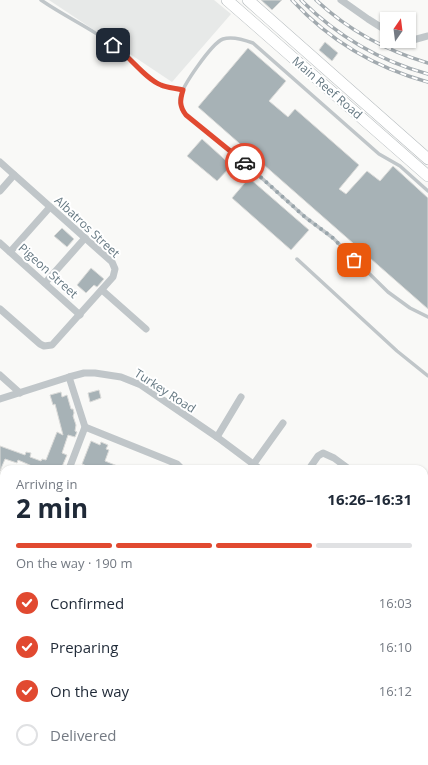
<!DOCTYPE html>
<html lang="en">
<head>
<meta charset="utf-8">
<style>
  body { margin:0; font-family:"Open Sans",sans-serif; background:#f6f6f7; color:#1f2937; height:100vh; display:flex; flex-direction:column; font-size:15px; white-space:nowrap }
  * { box-sizing:border-box; margin:0 }
  p { font-size:13px; color:#747a83 }
  .icon { flex:none; width:22px; height:22px; fill:none; stroke:currentColor; stroke-width:2; stroke-linecap:round; stroke-linejoin:round }
  .map { position:relative; flex:1; overflow:hidden }
  .panel { position:absolute; left:0px; top:465px; width:428px; height:300px; display:flex; flex-direction:column; background:#fff; border-radius:12px 12px 0 0; box-shadow:0 1px 3px #0004 }
  .panel>* { flex:none }
  .needle { width:26px; rotate:14deg }
  .tools { position:absolute; left:380px; top:12px; display:grid; gap:8px }
  .tools a { display:grid; place-items:center; width:36px; height:36px; border-radius:0px; background:#fff; box-shadow:0 1px 3px #0004; font-size:20px }
  .pin { position:absolute; display:grid; place-items:center; width:34px; height:34px; color:#fff; margin:-17px; border-radius:8px; box-shadow:0 2px 6px #0006 }
  .courier { position:absolute; display:grid; place-items:center; width:40px; height:40px; margin:-20px; border:3px solid #e14930; border-radius:50%; background:#fff; color:#222; box-shadow:0 1px 5px #0007 }
  .headline em { font-style:normal; font-weight:700 }
  .headline div { display:flex; flex-direction:column-reverse }
  .headline { display:flex; align-items:center; justify-content:space-between; height:68px; padding:0 16px }
  h1 { font-size:26px; font-weight:700; line-height:30px }
  .bar { display:grid; grid-template-columns:repeat(4,1fr); gap:6px 4px; align-content:center; height:48px; padding:0 16px }
  .bar i { height:5px; border-radius:3px; background:#e0e1e3 }
  .bar .selected { background:#e14930 }
  .bar p { grid-column:span 4 }
  ol { padding:0 16px; list-style:none }
  li { display:flex; align-items:center; gap:12px; height:44px }
  li p { margin-inline-start:auto }
  li .icon { padding:4px; border-radius:50%; background:#e14930; color:#fff; stroke-width:4 }
  li:last-child { color:#747a83 }
  li i { width:22px; height:22px; border:2px solid #e0e1e3; border-radius:50% }
  .map>svg:first-child { display:block }
</style>
</head>
<body>
<div class="map">
<svg width="428" height="765" viewBox="0 0 428 765">
  <rect width="100%" height="100%" fill="#f9f9f7"/>
  <!-- built -->
  <path fill="#e7e9e8" d="M49,0H214L231,14L172,82Z"/>
  <!-- building -->
  <g fill="#a7b2b6" stroke="#dbdbd9">
    <path d="M261,0H282L272,10Z"/>
    <path d="M325,42L338,53L332,61L319,50Z"/>
    <path d="M248,48L286,81L269,101L288,117L295,109L359,165L339,189L346,194L367,171L380,181L393,166L428,198V309L198,107Z"/>
    <path d="M202,139L222,157L231,166L217,181L187,156Z"/>
    <path d="M249,178L309,230L291,250L232,198Z"/>
    <path d="M62,228L74,239L67,247L54,236Z"/>
    <path d="M91,268L104,279L97,287L94,285L86,293L77,285Z"/>
    <path d="M99,390L101,398L90,402L88,393Z"/>
    <path d="M61,392L62,397L67,395L71,409H73L74,413L73,416L76,425L75,431L77,432L75,437L68,435L62,453L67,455L61,469H39L18,460L17,463L5,459L0,471V446L25,455L26,452L31,453L30,457L41,461L42,459L46,460L57,432L63,435L55,404L53,405L50,395Z"/>
    <path d="M91,441L100,445L101,442L108,445L106,449L109,450L105,461L125,469H91V468L82,464Z"/>
  </g>
  <g fill="none" stroke-linecap="round" stroke-linejoin="round">
    <!-- primary casing -->
    <g stroke="#b4babd" stroke-width="12">
      <g id="primary">
        <path d="M227,0L428,176"/>
        <path d="M248,0L428,159"/>
      </g>
    </g>
    <!-- service -->
    <g stroke="#c0c6c9" stroke-width="3.5">
      <path d="M41,0C67,18 97,31 122,51C135,61 145,79 161,85C168,88 176,88 183,89"/>
      <path d="M428,191L400,166L379,154L253,43C245,40 232,36 223,39C212,43 182,86 180,98C179,105 182,110 186,115L255,172L305,217L333,238L388,292L410,308L428,317"/>
      <path d="M297,259L397,351L428,376"/>
      <path d="M396,761L398,765"/>
    </g>
    <!-- minor -->
    <g stroke="#c0c6c9" stroke-width="7">
      <path d="M341,0L368,19L387,31"/>
      <path d="M409,39L413,40L428,36"/>
      <path d="M0,162L112,262L115,269L113,277L52,345L44,346L40,344L0,309"/>
      <path d="M0,191L14,175"/>
      <path d="M0,243L80,315"/>
      <path d="M10,252L50,207"/>
      <path d="M45,283L85,238"/>
      <path d="M102,290L146,329"/>
      <path d="M0,375L20,393"/>
      <path d="M0,399L69,377L84,373H95L121,377L141,385L217,437L260,469"/>
      <path d="M85,427L177,464L182,469"/>
      <path d="M217,437L241,397"/>
      <path d="M69,469L85,427L69,377"/>
      <path d="M250,469L283,423"/>
      <path d="M309,469L318,456L323,453L334,458L349,469"/>
      <path d="M1,498L4,490"/>
      <path d="M424,499L428,497"/>
      <path d="M0,569L4,571"/>
      <path d="M185,761L189,765"/>
      <path d="M280,761L284,765"/>
      <path d="M370,761L374,765"/>
      <path d="M0,762L10,765"/>
      <path d="M68,765L72,761"/>
      <path d="M160,765L164,761"/>
    </g>
    <!-- primary -->
    <use href="#primary" stroke="#fff" stroke-width="11"/>
    <!-- rail casing -->
    <g stroke="#a2aaaf" stroke-width="3.5">
      <g id="rail">
        <path d="M292,0C329,40 376,68 428,82"/>
        <path d="M301,0C336,35 380,61 428,74"/>
        <path d="M316,0C347,29 387,51 428,63"/>
      </g>
    </g>
    <!-- rail -->
    <use href="#rail" stroke="#fff" stroke-width="2" stroke-dasharray="6" stroke-linecap="butt"/>
  </g>
  <g fill="none" stroke-linecap="round" stroke-linejoin="round">
    <!-- done -->
    <path stroke="#99a5ab" stroke-width="4" stroke-dasharray="0 7.2" d="M245,163L305,217L333,238L354,260"/>
    <!-- route -->
    <path stroke="#e14930" stroke-width="5" d="M113,45C129,55 145,79 161,85C167,88 176,88 183,90C180,100 179,106 186,115L245,163"/>
  </g>
  <g text-anchor="middle" stroke-width="4" stroke-linejoin="round" paint-order="stroke">
    <!-- street labels -->
    <g font-size="12" fill="#657882" stroke="#fff">
      <text transform="translate(327 88) rotate(41)" y="4">Main Reef Road</text>
      <text transform="translate(87 227) rotate(43)" y="4">Albatros Street</text>
      <text transform="translate(48 271) rotate(42)" y="4">Pigeon Street</text>
      <text transform="translate(165 391) rotate(33)" y="4">Turkey Road</text>
    </g>
  </g>
</svg>
<div class="tools">
<a><svg class="needle" viewBox="-14 -14 28 28"><path d="M0-13l5 13h-10z" fill="#e53935"/><path d="M0 13l5-13h-10z" fill="#747a83"/></svg></a>
</div>
<div class="pin" style="left:354px;top:260px;background:#ea580c"><svg class="icon" aria-label="bag" viewBox="0 0 24 24"><path d="M5 8h14l-1 12H6zM9 8a3 3 0 0 1 6 0"/></svg></div>
<div class="pin" style="left:113px;top:45px;background:#1f2937"><svg class="icon" aria-label="home" viewBox="0 0 24 24"><path d="M3 11l9-7 9 7M6 9v11h12V9"/></svg></div>
<div class="courier" style="left:245px;top:163px"><svg class="icon" aria-label="car" viewBox="0 0 24 24"><path d="M5 17H2v-5l4-1 3-4h7l3 4 3 1v5h-3M9 17h6M6 11h13"/><circle cx="7" cy="17" r="2"/><circle cx="17" cy="17" r="2"/></svg></div>
<section class="panel">
<div class="headline"><div><h1>2 min</h1><p>Arriving in</p></div><em>16:26–16:31</em></div>
<div class="bar"><i class="selected"></i><i class="selected"></i><i class="selected"></i><i></i><p>On the way · 190 m</p></div>
<ol>
<li><svg class="icon" aria-label="check" viewBox="0 0 24 24"><path d="M5 12l5 5 9-10"/></svg>Confirmed<p>16:03</p></li>
<li><svg class="icon" aria-label="check" viewBox="0 0 24 24"><path d="M5 12l5 5 9-10"/></svg>Preparing<p>16:10</p></li>
<li><svg class="icon" aria-label="check" viewBox="0 0 24 24"><path d="M5 12l5 5 9-10"/></svg>On the way<p>16:12</p></li>
<li><i></i>Delivered</li>
</ol>
</section>
</div>
</body>
</html>
